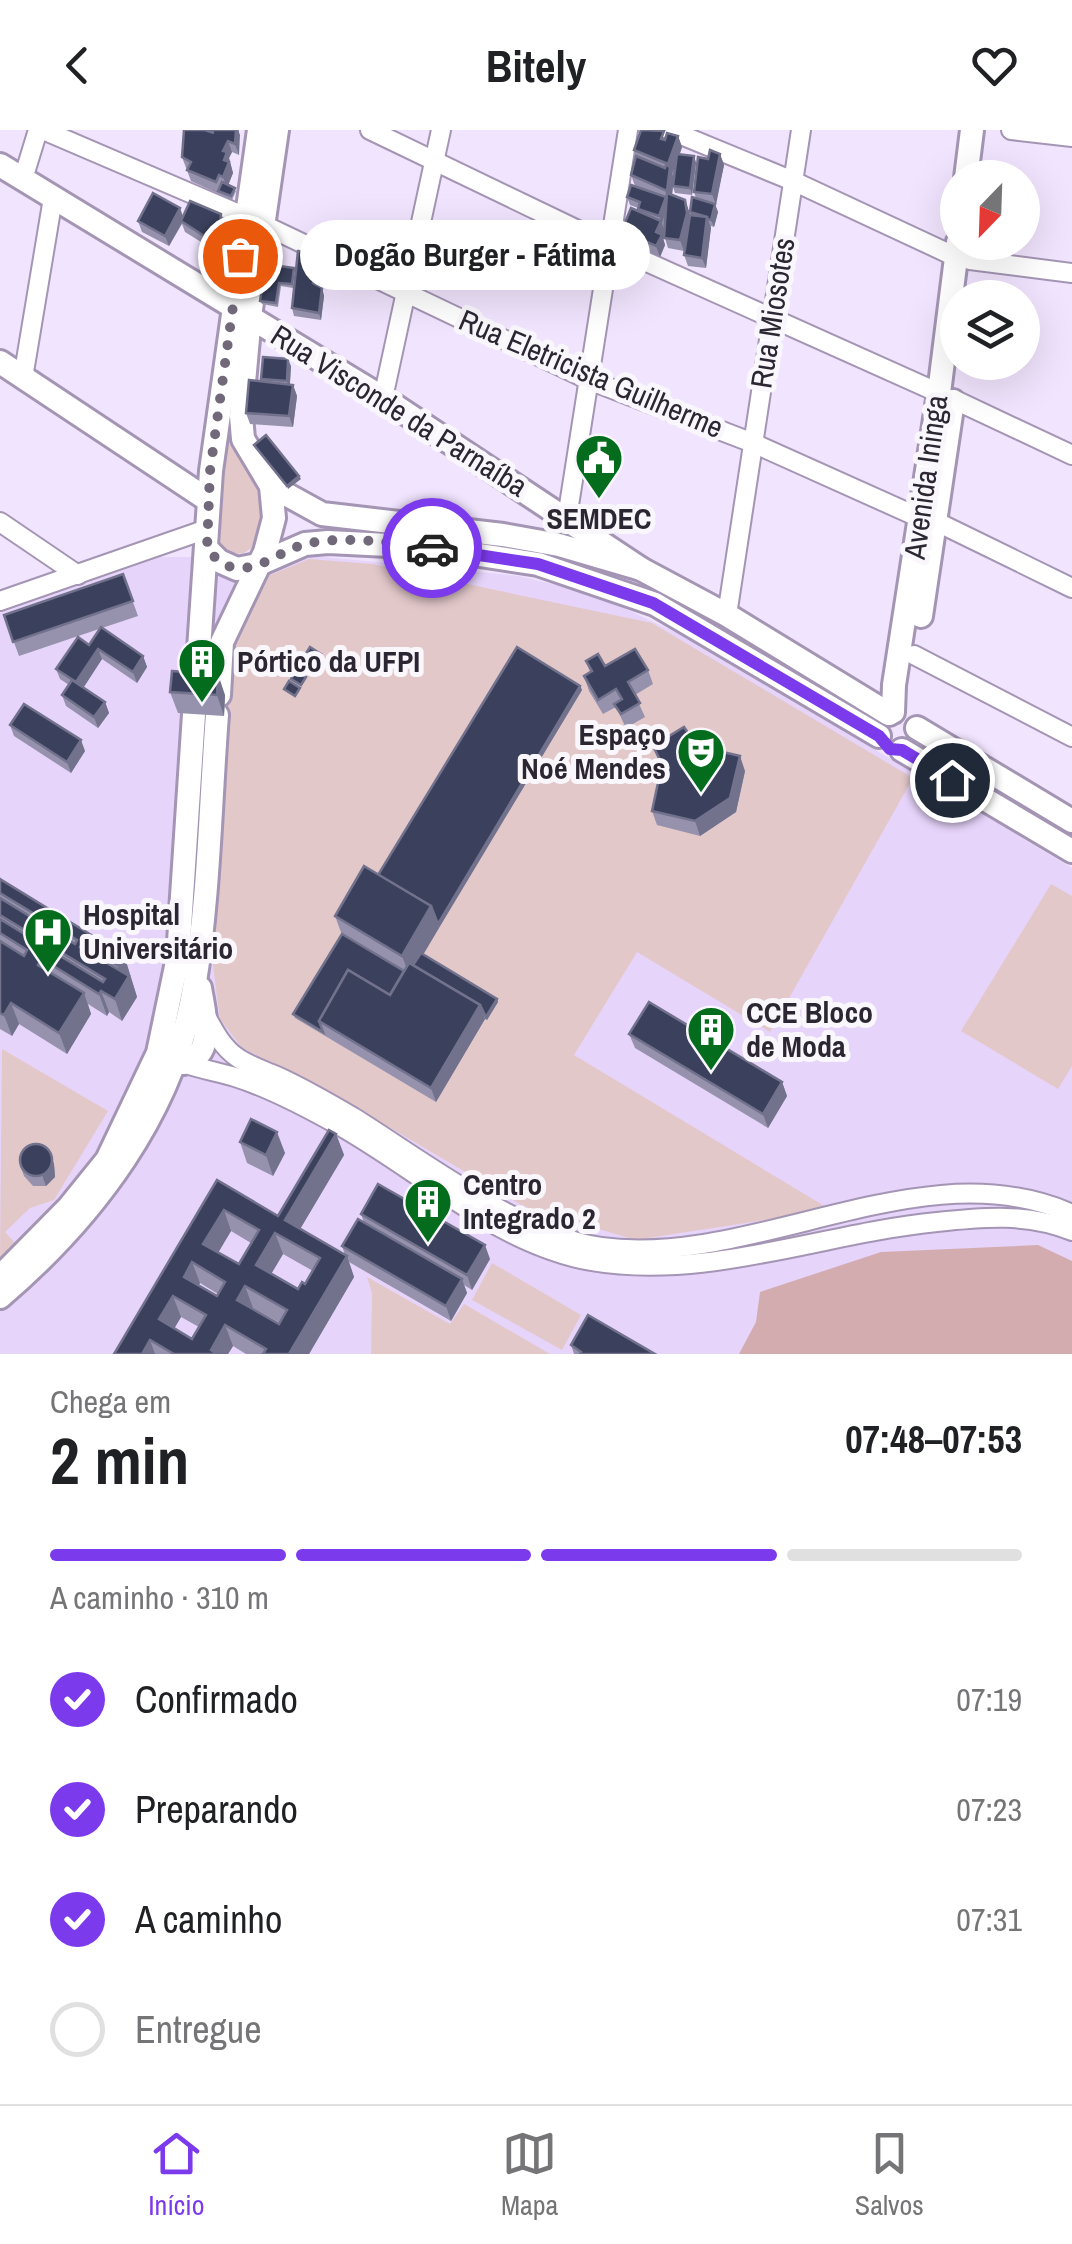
<!DOCTYPE html>
<html lang="pt">
<head>
<meta charset="utf-8">
<style>
  body { margin:0; font-family:"Archivo Narrow",sans-serif; background:#f2f2f2; color:#202124; height:100vh; display:flex; flex-direction:column; font-size:38px; white-space:nowrap }
  * { box-sizing:border-box; margin:0 }
  p { font-size:32px; color:#757577 }
  .icon { flex:none; width:55px; height:55px; fill:none; stroke:currentColor; stroke-width:2; stroke-linecap:round; stroke-linejoin:round }
  .map { position:relative; height:1224px; overflow:hidden }
  .panel { display:flex; flex-direction:column; background:#fff; flex:1 }
  .panel>* { flex:none }
  .needle { width:65px; rotate:203deg }
  .buttons { position:absolute; left:940px; top:30px; display:grid; gap:20px }
  .buttons a { display:grid; place-items:center; width:100px; height:100px; border-radius:50%; background:#fff; box-shadow:0 10px 40px #0002; font-size:50px }
  .pin { position:absolute; display:grid; place-items:center; width:85px; height:85px; color:#fff; margin:-42px; border:5px solid #fff; border-radius:50%; box-shadow:0 2px 10px #0007 }
  .courier { position:absolute; display:grid; place-items:center; width:100px; height:100px; margin:-50px; border:8px solid #7c3aed; border-radius:50%; background:#fff; color:#222; box-shadow:0 2px 12px #0007 }
  .bubble { position:absolute; height:70px; border-radius:35px; background:#fff; box-shadow:0 10px 40px #0002; font-size:32px; font-weight:700; line-height:70px; text-align:center }
  .headline em { font-style:normal; font-weight:700 }
  .headline div { display:flex; flex-direction:column-reverse }
  .headline { display:flex; align-items:center; justify-content:space-between; height:170px; padding:0 50px }
  h1 { font-size:65px; font-weight:700; line-height:75px }
  .bar { display:grid; grid-template-columns:repeat(4,1fr); gap:15px 10px; align-content:center; height:120px; padding:0 50px }
  .bar i { height:12px; border-radius:8px; background:#e0e0e0 }
  .bar .active { background:#7c3aed }
  .bar p { grid-column:span 4 }
  ol { padding:0 50px; list-style:none }
  li { display:flex; align-items:center; gap:30px; height:110px }
  li p { margin-inline-start:auto }
  li .icon { padding:10px; border-radius:50%; background:#7c3aed; color:#fff; stroke-width:4 }
  li:last-child { color:#757577 }
  li i { width:55px; height:55px; border:5px solid #e0e0e0; border-radius:50% }
  header { display:flex; justify-content:space-between; align-items:center; height:130px; padding:0 50px; background:#fff; font-size:45px; font-weight:700 }
  .tabs { display:flex; justify-content:space-around; align-items:center; height:140px; border-top:2px solid #e0e0e0; background:#fff; font-size:28px; color:#757577 }
  .tabs a { display:grid; justify-items:center; gap:5px }
  .tabs .active { color:#7c3aed }
  .map>svg:first-child { display:block }
</style>
</head>
<body>
<header><svg class="icon" aria-label="back" viewBox="0 0 24 24"><path d="M15 5l-7 7 7 7"/></svg>Bitely<svg class="icon" aria-label="heart" viewBox="0 0 24 24"><path d="M12 20l-8-8c-3-5 5-10 8-4 3-6 11-1 8 4z"/></svg></header>
<div class="map">
<svg width="1072" height="1224" viewBox="0 0 1072 1224">
  <rect width="100%" height="100%" fill="#f1e4fe"/>
  <!-- built -->
  <path fill="#e7d4fb" d="M161,427H324L519,446L596,465L696,512L1072,738V1224H0V483Z"/>
  <!-- green -->
  <g fill="#e3c8ca">
    <path d="M233,218C234,241 232,267 237,289C246,326 285,381 253,416C245,426 235,425 225,420L216,407Z"/>
    <path d="M309,429L372,434L652,493L913,648L770,902L637,822L574,925L831,1080L635,1110L523,1076L314,953L242,918L220,889L206,782L227,523L258,450Z"/>
    <path d="M1051,754L1072,766V936L1058,959L961,901Z"/>
    <path d="M2,919L108,981L54,1070L30,1078L5,1102L16,1114L0,1129Z"/>
    <path d="M492,1133L581,1185L562,1220L472,1170Z"/>
    <path d="M367,1147L450,1194L464,1174L550,1224H371L372,1163Z"/>
  </g>
  <!-- forest -->
  <path fill="#d3acb0" d="M1038,1115L1072,1131V1224H739L756,1192L760,1162L881,1122Z"/>
  <g fill="none" stroke-linecap="round" stroke-linejoin="round">
    <!-- minor casing -->
    <g stroke="#a495b4" stroke-width="22">
      <g id="minor">
        <path d="M43,0L246,87"/>
        <path d="M370,0L609,115L939,263"/>
        <path d="M669,0L793,51L956,127"/>
        <path d="M1011,0L1072,7"/>
        <path d="M23,49L38,0"/>
        <path d="M264,95L589,250L753,313L920,388"/>
        <path d="M970,130L1072,143"/>
        <path d="M23,248L53,68"/>
        <path d="M383,268L441,0"/>
        <path d="M953,269L1072,325"/>
        <path d="M567,388L628,0"/>
        <path d="M0,392L78,445"/>
        <path d="M937,392L1072,458"/>
        <path d="M0,471L207,399"/>
        <path d="M727,485L801,0"/>
        <path d="M914,525L1072,607"/>
        <path d="M206,886C214,901 223,918 238,928C250,936 265,941 279,947C305,959 329,973 353,987C422,1030 521,1106 601,1117C755,1138 924,1017 1072,1084"/>
        <path d="M183,933C200,939 218,942 235,947C270,958 306,977 338,995C420,1041 497,1114 591,1131C707,1151 823,1103 937,1092C984,1087 1028,1083 1072,1101"/>
      </g>
    </g>
    <!-- major casing -->
    <g stroke="#a495b4" stroke-width="28">
      <g id="major">
        <path d="M0,35L383,268L641,439"/>
        <path d="M966,48L972,0"/>
        <path d="M0,232L208,370"/>
        <path d="M271,356L322,384L503,405L559,415L641,439L727,485L889,584"/>
        <path d="M207,419L219,431L237,439L257,435L305,414L328,412L428,417L538,434L655,474L879,606"/>
        <path d="M921,486L953,271"/>
        <path d="M196,564L211,341L259,0"/>
        <path d="M219,565L222,512L265,422L274,388L271,356L243,309L241,286L250,186L277,0"/>
        <path d="M893,582L894,555L939,263L958,112"/>
        <path d="M917,598L1072,691"/>
        <path d="M902,620L1072,721"/>
        <path d="M165,925L183,933C217,925 204,883 200,858"/>
        <path d="M0,1147L69,1077L107,1030L158,923L178,827L194,584"/>
        <path d="M0,1167C93,1088 174,982 194,858C209,769 210,676 217,585"/>
      </g>
    </g>
    <!-- minor -->
    <use href="#minor" stroke="#fff" stroke-width="18"/>
    <!-- major -->
    <use href="#major" stroke="#fff" stroke-width="22"/>
  </g>
  <!-- wall -->
  <g fill="#9692ad" fill-rule="evenodd">
    <path d="M184,0H239V25L232,22L229,28L233,43L228,55L236,61L232,70L191,51L182,27Z"/>
    <path d="M666,6H678L682,17L680,24L694,26L696,33L692,65L675,63L673,57L672,65L685,70L690,85L696,68L694,62L708,29L720,24L724,35L715,75L718,82L714,97L711,96L706,138L688,136L684,125L686,114L684,121L668,118L664,105L663,108L665,115L660,127L635,116L632,108L628,106L624,95L639,82L638,78L630,75L627,67L642,59L635,56L631,45L636,27L634,20Z"/>
    <path d="M183,86L225,95L222,125L185,102L182,94L169,116L142,102L138,91Z"/>
    <path d="M319,130L317,155L322,158L324,166L321,190L294,186L292,178Z"/>
    <path d="M294,138L293,158L281,156L278,177L262,174L260,171Z"/>
    <path d="M291,236L290,254L293,255L297,266L293,297L250,294L246,283L262,251L261,249Z"/>
    <path d="M123,444L138,486L102,498L143,526L147,537L137,553L102,529L83,558L105,572L109,583L98,598L66,576L62,565L69,555L60,549L56,539L89,515L99,499L19,526L4,485Z"/>
    <path d="M305,525L322,527L317,535L314,534L315,537L310,545L299,538L298,535L306,528Z"/>
    <path d="M586,531L605,536L648,540L653,554L635,565L645,587L626,598L616,577L603,584L589,561L584,546L590,542Z"/>
    <path d="M580,556L582,560L423,824L497,869L498,872L487,890L485,889L436,972L295,888L293,884L342,805L335,786Z"/>
    <path d="M170,562L225,565L224,586L178,583Z"/>
    <path d="M10,595L85,621L71,643L14,606Z"/>
    <path d="M653,616H697L745,641L736,682L700,706L657,695L652,681L661,637Z"/>
    <path d="M0,747L1,750L124,825L137,867L122,891L109,882L107,886L88,874L91,884L67,924L19,894L12,906L0,899Z"/>
    <path d="M629,904L782,952L787,966L768,998L635,918Z"/>
    <path d="M336,1004L344,1025L300,1099L345,1125L342,1116L364,1093L361,1084L490,1129L472,1160L464,1155L467,1163L451,1191L349,1132L354,1147L309,1224H246L233,1216L228,1224H114L217,1050L278,1086ZM231,1101L251,1113L239,1134L218,1122ZM283,1124L313,1141L305,1154L298,1159L271,1144ZM200,1153L218,1164L217,1166L199,1155ZM253,1178L280,1193L279,1194L252,1179ZM181,1187L199,1197L192,1209L174,1198Z"/>
    <path d="M240,1012L285,1023L273,1046L247,1033Z"/>
    <path d="M54,1034L55,1047L46,1056H33L24,1046L20,1035Z"/>
    <path d="M571,1215L655,1224H574Z"/>
  </g>
  <!-- shaded-wall -->
  <g fill="#72728d">
    <path d="M236,0H238L240,5L239,25L235,14Z"/>
    <path d="M678,6L682,17L672,44L674,48L671,72L667,61L670,40L668,34Z"/>
    <path d="M228,11L232,22L229,28L233,43L227,58L223,47V21Z"/>
    <path d="M720,24L724,35L716,75L712,64Z"/>
    <path d="M694,26L696,33L692,65L690,58Z"/>
    <path d="M666,67L668,75L662,93L659,86Z"/>
    <path d="M685,70L689,81L691,94L684,121L680,110Z"/>
    <path d="M715,74L718,82L714,97L711,90Z"/>
    <path d="M180,78L184,89L169,116L165,106Z"/>
    <path d="M221,84L225,95L222,125L218,115Z"/>
    <path d="M707,87L711,98L706,138L702,128Z"/>
    <path d="M661,91L665,102L663,108L665,115L660,127L656,116V102Z"/>
    <path d="M317,123L319,130L316,160L313,153Z"/>
    <path d="M322,158L324,166L321,190L319,183Z"/>
    <path d="M288,229L291,236L289,265L287,251Z"/>
    <path d="M293,255L297,266L293,297L289,286Z"/>
    <path d="M299,346L301,349L288,359L287,356Z"/>
    <path d="M98,519L102,529L80,563L76,552Z"/>
    <path d="M143,526L147,537L137,553L133,542Z"/>
    <path d="M218,544L225,565L224,586L217,565Z"/>
    <path d="M580,556L582,560L439,798L438,794Z"/>
    <path d="M105,572L109,583L98,598L94,587Z"/>
    <path d="M81,610L85,621L71,643L67,632Z"/>
    <path d="M740,626L745,641L736,682L700,706L695,691Z"/>
    <path d="M431,776L439,798L410,847L402,826Z"/>
    <path d="M124,825L137,867L122,891L115,869L124,854L117,835Z"/>
    <path d="M101,861L109,882L107,886L99,864Z"/>
    <path d="M84,863L91,884L67,924L59,903Z"/>
    <path d="M497,869L498,872L487,890L486,887Z"/>
    <path d="M11,873L19,894L12,906L4,885Z"/>
    <path d="M480,875L485,889L436,972L431,958Z"/>
    <path d="M782,952L787,966L768,998L763,984Z"/>
    <path d="M277,1002L285,1023L273,1046L266,1025Z"/>
    <path d="M336,1004L344,1025L293,1111L285,1090Z"/>
    <path d="M51,1023L54,1034L55,1047L46,1056L42,1045Z"/>
    <path d="M224,1080L231,1101L211,1135L203,1114Z"/>
    <path d="M275,1103L283,1124L264,1156L256,1135Z"/>
    <path d="M485,1115L490,1129L472,1160L467,1145Z"/>
    <path d="M347,1126L354,1147L309,1224H289Z"/>
    <path d="M192,1132L200,1153L192,1168L184,1147Z"/>
    <path d="M462,1149L467,1163L451,1191L446,1176Z"/>
    <path d="M245,1156L253,1178L245,1191L237,1170Z"/>
    <path d="M173,1166L181,1187L167,1211L159,1189Z"/>
    <path d="M225,1195L233,1216L228,1224H212L211,1220Z"/>
    <path d="M150,1210L155,1224H142Z"/>
  </g>
  <!-- building -->
  <g fill="#3b415c" stroke="#72728d" stroke-width="2.5" fill-rule="evenodd">
    <path d="M184,0H205L214,3L207,0H236L235,14L228,11L223,21L227,22L224,30L229,32L223,47L219,45L216,52L187,40L191,32L182,27Z"/>
    <path d="M641,0L664,1L661,9L665,10L667,3L678,6L668,34L634,20Z"/>
    <path d="M710,20L720,24L712,64L694,62L698,27L708,29Z"/>
    <path d="M677,24L694,26L690,58L673,56Z"/>
    <path d="M636,26L665,38L666,35L670,37L667,61L631,45Z"/>
    <path d="M222,52L235,58L231,66L218,61Z"/>
    <path d="M631,55L666,67L659,86L638,79L640,72L627,67Z"/>
    <path d="M153,63L180,78L165,106L138,91Z"/>
    <path d="M667,63L685,70L687,83L680,110L664,108Z"/>
    <path d="M692,67L715,74L711,90L707,89V87L690,82Z"/>
    <path d="M190,71L221,84L218,115L181,91Z"/>
    <path d="M631,78L661,91L656,102L662,105L656,116L631,105L634,99L624,95Z"/>
    <path d="M690,85L707,87L702,128L684,125Z"/>
    <path d="M298,121L317,123L313,153L322,158L319,183L292,178Z"/>
    <path d="M266,134L294,138L292,154L279,153L276,173L260,171Z"/>
    <path d="M263,227L288,229L287,251L261,249Z"/>
    <path d="M249,250L293,255L289,286L246,283Z"/>
    <path d="M266,305L299,346L287,356L254,315Z"/>
    <path d="M123,444L133,471L13,512L4,485Z"/>
    <path d="M101,497L143,526L133,542L98,519L76,552L56,539L78,507L89,515Z"/>
    <path d="M310,517L321,524L315,532L305,525Z"/>
    <path d="M517,517L580,556L438,794L431,776L378,745Z"/>
    <path d="M635,519L648,540L628,552L640,573L621,584L614,574L622,569L616,559L598,570L584,546L592,541L586,531L598,524L605,536Z"/>
    <path d="M303,526L314,533L309,541L298,535Z"/>
    <path d="M296,540L306,547L301,555L291,549Z"/>
    <path d="M172,541L218,544L217,565L170,562Z"/>
    <path d="M72,550L105,572L94,587L62,565Z"/>
    <path d="M289,551L300,558L295,566L284,559Z"/>
    <path d="M24,574L81,610L67,632L10,595Z"/>
    <path d="M684,597L697,616L740,626L730,668L695,691L652,681L662,634L653,616Z"/>
    <path d="M364,736L431,776L402,826L335,786Z"/>
    <path d="M0,749L124,825L117,835L82,814L80,817L129,846L115,869L101,861L99,864L42,829L38,835L84,863L59,903L11,873L4,885L0,883V811L24,826L27,820L0,803V789L103,852L105,849L0,785V768L75,814L77,810L0,763Z"/>
    <path d="M342,804L404,841L390,865L348,840L319,891L323,902L293,884Z"/>
    <path d="M421,823L497,869L486,887L480,875L413,835Z"/>
    <path d="M409,833L480,875L431,958L319,891L348,840L390,865Z"/>
    <path d="M649,872L782,952L763,984L629,904Z"/>
    <path d="M251,989L277,1002L266,1025L240,1012Z"/>
    <path d="M329,1000L336,1004L285,1090L347,1126L289,1224H263L266,1219L225,1195L211,1220L218,1224H174L150,1210L142,1224H114L217,1050L278,1086ZM224,1080L259,1100L239,1134L203,1114ZM275,1103L320,1128L305,1154L302,1152L298,1159L256,1135ZM192,1132L225,1152L217,1166L184,1147ZM245,1156L287,1180L279,1194L237,1170ZM173,1166L206,1185L192,1209L159,1189Z"/>
    <circle cx="36" cy="1030" r="16"/>
    <path d="M378,1054L485,1115L467,1145L361,1084Z"/>
    <path d="M358,1089L462,1149L446,1176L342,1116Z"/>
    <path d="M588,1185L655,1224H580L581,1222L571,1215Z"/>
  </g>
  <g fill="none" stroke-linecap="round" stroke-linejoin="round">
    <!-- done -->
    <path stroke="#716879" stroke-width="10" stroke-dasharray="0 18" d="M240,126L210,341L207,419C216,429 225,438 239,438C263,439 283,419 306,414C345,405 392,413 432,418"/>
    <!-- route -->
    <path stroke="#7c3aed" stroke-width="12" d="M432,418L538,434L653,473L879,606L890,619L902,620L952,650"/>
  </g>
  <!-- icons -->
  <defs>
    <g id="civic-pin" transform="scale(2.5)"><path d="M0 17L-7.5 6A9.5 9.5 0 1 1 7.5 6Z" fill="#036d1d" stroke="#f9f6fc"/><path d="M-.6-6.5H3V-4.5H.6V-3L4-1V1h2V6H-6V1h2V-1L-.6-3ZM-1.2 2.5V6h2.4V2.5Z" fill="#fff"/></g>
    <g id="building-pin" transform="scale(2.5)"><path d="M0 17L-7.5 6A9.5 9.5 0 1 1 7.5 6Z" fill="#036d1d" stroke="#f9f6fc"/><path d="M-4-6H4V6H1V3H-1V6H-4ZM-2.5-4.3h1.7v1.8h-1.7ZM.8-4.3h1.7v1.8H.8ZM-2.5-1h1.7V.8h-1.7ZM.8-1h1.7V.8H.8Z" fill="#fff"/></g>
    <g id="theatre-pin" transform="scale(2.5)"><path d="M0 17L-7.5 6A9.5 9.5 0 1 1 7.5 6Z" fill="#036d1d" stroke="#f9f6fc"/><path d="M-5-5.5Q0-4 5-5.5V0Q5 5 0 6Q-5 5-5 0ZM-3.3-2.5H-1v1.5H-3.3ZM1-2.5H3.3v1.5H1ZM-2.8 1Q0 5.5 2.8 1Z" fill="#fff"/></g>
    <g id="hospital-pin" transform="scale(2.5)"><path d="M0 17L-7.5 6A9.5 9.5 0 1 1 7.5 6Z" fill="#036d1d" stroke="#f9f6fc"/><path d="M-5-5h3v3.5h4V-5h3V5h-3V1.5h-4V5h-3Z" fill="#fff"/></g>
  </defs>
  <g fill-rule="evenodd">
    <use href="#civic-pin" x="599" y="328"/>
    <use href="#building-pin" x="202" y="532"/>
    <use href="#theatre-pin" x="701" y="622"/>
    <use href="#hospital-pin" x="48" y="802"/>
    <use href="#building-pin" x="711" y="900"/>
    <use href="#building-pin" x="428" y="1072"/>
  </g>
  <g text-anchor="middle" stroke-width="10" stroke-linejoin="round" paint-order="stroke">
    <!-- street labels -->
    <g font-size="30" fill="#2c2632" stroke="#f9f6fc">
      <text transform="translate(773 183) rotate(-81)" y="10">Rua Miosotes</text>
      <text transform="translate(591 244) rotate(23)" y="10">Rua Eletricista Guilherme</text>
      <text transform="translate(399 281) rotate(32)" y="10">Rua Visconde da Parnaíba</text>
      <text transform="translate(926 347) rotate(-82)" y="10">Avenida Ininga</text>
    </g>
    <!-- poi labels -->
    <g font-size="30" font-weight="bold" fill="#2c2632" stroke="#f9f6fc" text-anchor="start">
      <text x="599" y="399" text-anchor="middle">SEMDEC</text>
      <text x="237" y="542">Pórtico da UFPI</text>
      <text x="666" y="615" text-anchor="end">Espaço<tspan x="666" dy="34">Noé Mendes</tspan></text>
      <text x="83" y="795">Hospital<tspan x="83" dy="34">Universitário</tspan></text>
      <text x="746" y="893">CCE Bloco<tspan x="746" dy="34">de Moda</tspan></text>
      <text x="463" y="1065">Centro<tspan x="463" dy="34">Integrado 2</tspan></text>
    </g>
  </g>
</svg>
<div class="buttons">
<a><svg class="needle" viewBox="-14 -14 28 28"><path d="M0-13l5 13h-10z" fill="#e53935"/><path d="M0 13l5-13h-10z" fill="#757577"/></svg></a>
<a><svg class="icon" aria-label="layers" viewBox="0 0 24 24"><path d="M12 4l9 5-9 5-9-5zM3 14l9 5 9-5"/></svg></a>
</div>
<div class="pin" style="left:240px;top:126px;background:#ea580c"><svg class="icon" aria-label="bag" viewBox="0 0 24 24"><path d="M5 8h14l-1 12H6zM9 8a3 3 0 0 1 6 0"/></svg></div>
<div class="pin" style="left:952px;top:650px;background:#1f2937"><svg class="icon" aria-label="home" viewBox="0 0 24 24"><path d="M3 11l9-7 9 7M6 9v11h12V9"/></svg></div>
<div class="courier" style="left:432px;top:418px"><svg class="icon" aria-label="car" viewBox="0 0 24 24"><path d="M5 17H2v-5l4-1 3-4h7l3 4 3 1v5h-3M9 17h6M6 11h13"/><circle cx="7" cy="17" r="2"/><circle cx="17" cy="17" r="2"/></svg></div>
<div class="bubble" style="left:300px;top:90px;width:350px">Dogão Burger - Fátima</div>
</div>
<section class="panel">
<div class="headline"><div><h1>2 min</h1><p>Chega em</p></div><em>07:48–07:53</em></div>
<div class="bar"><i class="active"></i><i class="active"></i><i class="active"></i><i></i><p>A caminho · 310 m</p></div>
<ol>
<li><svg class="icon" aria-label="check" viewBox="0 0 24 24"><path d="M5 12l5 5 9-10"/></svg>Confirmado<p>07:19</p></li>
<li><svg class="icon" aria-label="check" viewBox="0 0 24 24"><path d="M5 12l5 5 9-10"/></svg>Preparando<p>07:23</p></li>
<li><svg class="icon" aria-label="check" viewBox="0 0 24 24"><path d="M5 12l5 5 9-10"/></svg>A caminho<p>07:31</p></li>
<li><i></i>Entregue</li>
</ol>
</section>
<nav class="tabs">
<a class="active"><svg class="icon" aria-label="home" viewBox="0 0 24 24"><path d="M3 11l9-7 9 7M6 9v11h12V9"/></svg>Início</a>
<a><svg class="icon" aria-label="map" viewBox="0 0 24 24"><path d="M3 6l6-2 6 2 6-2v14l-6 2-6-2-6 2zM9 4v14M15 6v14"/></svg>Mapa</a>
<a><svg class="icon" aria-label="saved" viewBox="0 0 24 24"><path d="M7 4h10v16l-5-4-5 4z"/></svg>Salvos</a>
</nav>
</body>
</html>
